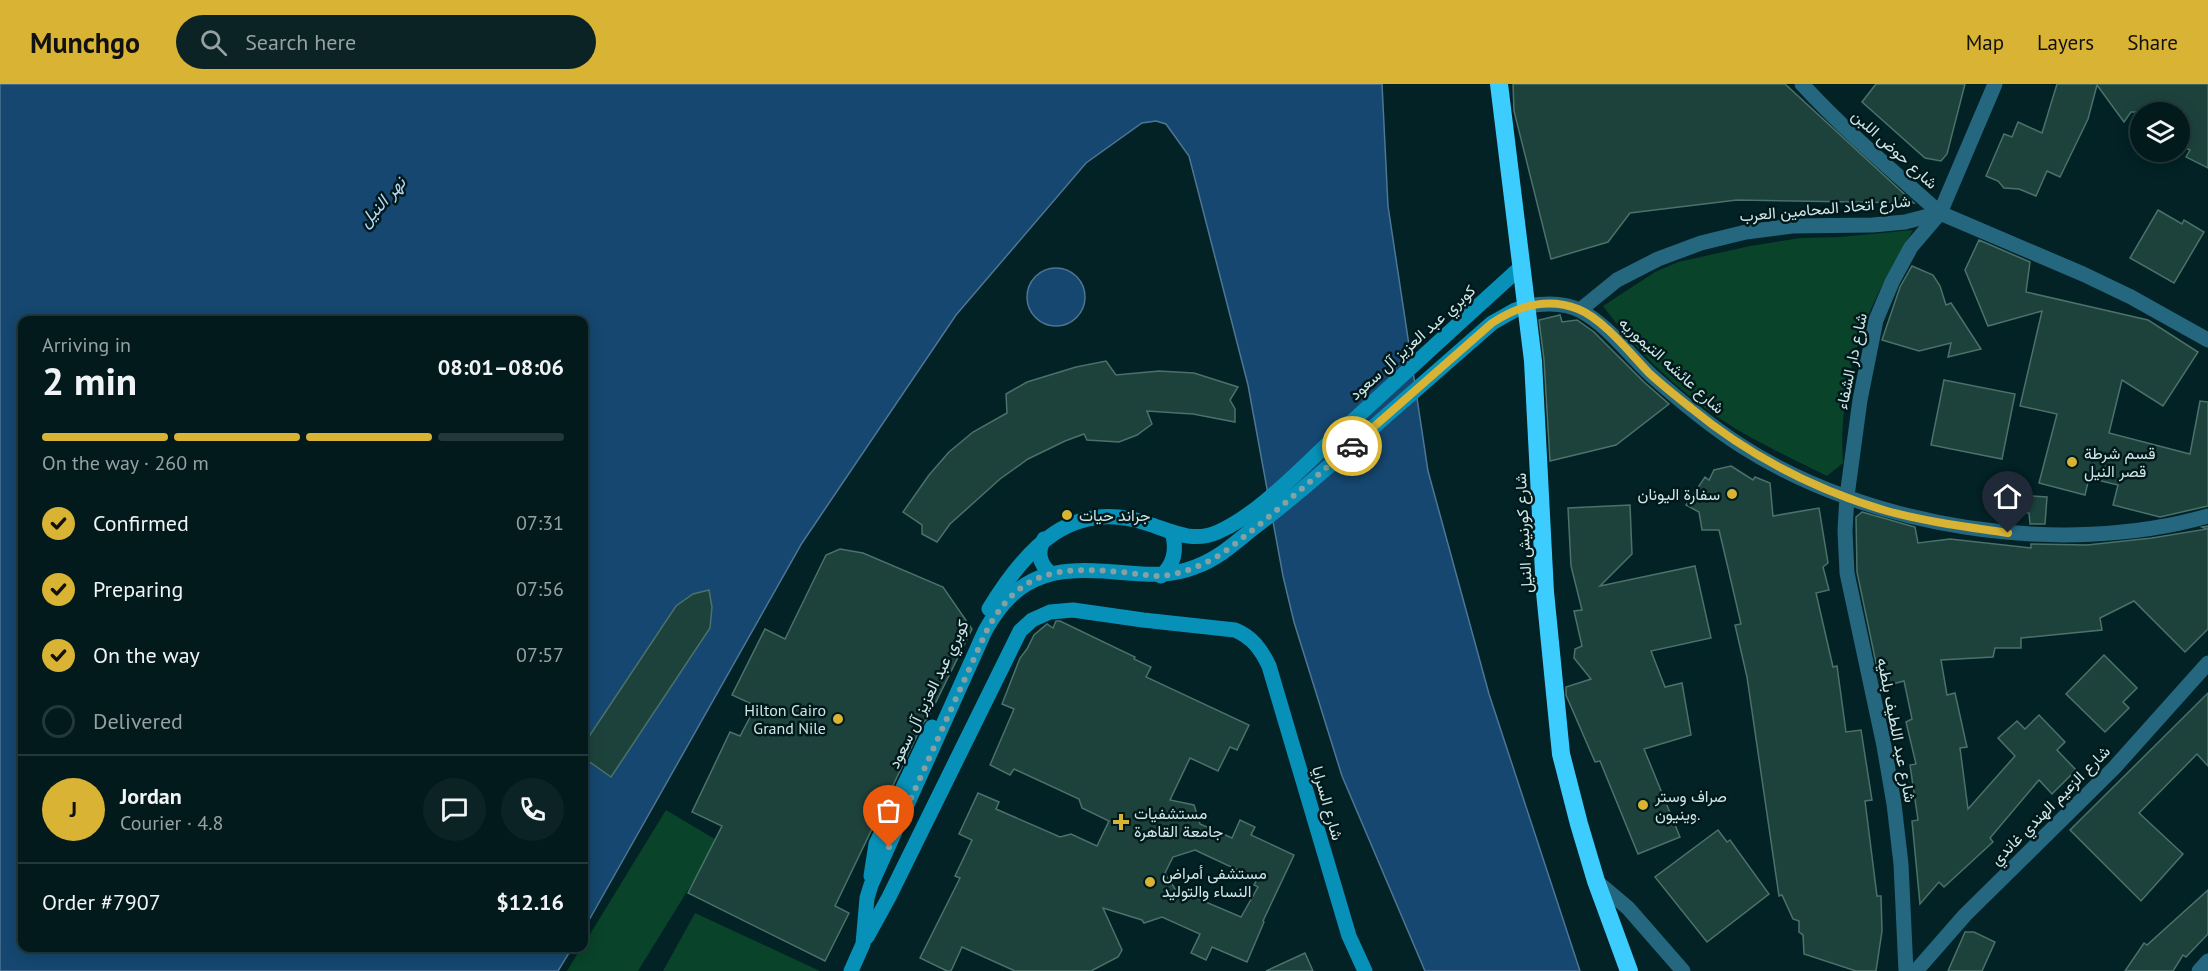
<!DOCTYPE html>
<html lang="en">
<head>
<meta charset="utf-8">
<style>
  body { margin:0; font-family:"PT Sans",Vazirmatn,sans-serif; background:#0c2325; color:#f1f3f6; height:100vh; display:flex; flex-direction:column; font-size:22px; white-space:nowrap }
  * { box-sizing:border-box; margin:0 }
  p { font-size:20px; color:#96a1a3 }
  .icon { flex:none; width:33px; height:33px; fill:none; stroke:currentColor; stroke-width:2; stroke-linecap:round; stroke-linejoin:round }
  .map { position:relative; flex:1; overflow:hidden }
  .sheet { position:absolute; left:18px; top:232px; width:570px; height:636px; display:flex; flex-direction:column; background:#021a1c; border-radius:12px; box-shadow:0 3px 15px #0003,0 0 0 2px #23383b }
  .sheet>* { flex:none }
  .controls { position:absolute; left:2130px; top:18px; display:grid; gap:12px }
  .controls a { display:grid; place-items:center; width:60px; height:60px; border-radius:50%; background:#021a1c; box-shadow:0 3px 15px #0003,0 0 0 2px #23383b; font-size:30px }
  .pin { position:absolute; display:grid; place-items:center; width:51px; height:51px; color:#fff; margin:-62px -26px; border-radius:50% 50% 50% 0; rotate:-45deg; box-shadow:0 0 6px #0007 }
  .pin .icon { rotate:45deg }
  .courier { position:absolute; display:grid; place-items:center; width:60px; height:60px; margin:-30px; border:4px solid #d9b334; border-radius:50%; background:#fff; color:#222; box-shadow:0 2px 8px #0007 }
  .headline em { font-style:normal; font-weight:800 }
  .headline div { display:flex; flex-direction:column-reverse }
  .headline { display:flex; align-items:center; justify-content:space-between; height:102px; padding:0 24px }
  h1 { font-size:39px; font-weight:800; line-height:45px }
  .bar { display:grid; grid-template-columns:repeat(4,1fr); gap:9px 6px; align-content:center; height:72px; padding:0 24px }
  .bar i { height:8px; border-radius:4px; background:#23383b }
  .bar .on { background:#d9b334 }
  .bar p { grid-column:span 4 }
  .line { display:flex; align-items:center; gap:15px; padding:0 24px; border-top:2px solid #23383b }
  .line div { flex:1 }
  .round { display:grid; place-items:center; flex:none; width:63px; height:63px; border-radius:32px; background:#0c2325 }
  ol { padding:0 24px; list-style:none }
  li { display:flex; align-items:center; gap:18px; height:66px }
  li p { margin-inline-start:auto }
  li .icon { padding:6px; border-radius:50%; background:#d9b334; color:#111; stroke-width:4 }
  li:last-child { color:#96a1a3 }
  li i { width:33px; height:33px; border:3px solid #23383b; border-radius:50% }
  header { display:flex; align-items:center; gap:36px; box-sizing:border-box; height:84px; padding:0 30px; background:#d9b334; color:#111 }
  header strong { font-size:28px }
  nav { display:flex; gap:33px; margin-inline-start:auto; font-size:21px }
  .search { width:420px; height:54px; background:#0c2325; display:flex; align-items:center; gap:15px; box-sizing:border-box; padding:0 21px; border-radius:33px; color:#96a1a3; font-size:22px }
  .map>svg:first-child { display:block }
</style>
</head>
<body>
<header>
<strong>Munchgo</strong>
<div class="search"><svg class="icon" aria-label="search" viewBox="0 0 24 24"><circle cx="10" cy="10" r="6"/><path d="M15 15l6 6"/></svg>Search here</div>
<nav><a>Map</a><a>Layers</a><a>Share</a></nav>
</header>
<div class="map">
<svg width="2208" height="887" viewBox="0 0 2208 887">
  <rect width="100%" height="100%" fill="#022225"/>
  <!-- green -->
  <g fill="#094329">
    <path d="M1913,146C1901,167 1888,188 1878,210C1853,261 1839,323 1843,379L1827,392C1792,374 1755,358 1722,336C1676,305 1636,267 1603,222L1655,188L1678,178L1750,162L1801,154L1840,153Z"/>
    <path d="M666,726L718,757L638,887H567L581,864H584V860Z"/>
    <path d="M695,829L820,887H663Z"/>
  </g>
  <!-- water -->
  <g fill="#154770" stroke="#4d7694" stroke-width="1.5">
    <path d="M0,0H1382L1388,122L1428,387L1489,610L1580,887H1425L1342,692L1294,538L1283,492L1248,301L1189,72L1166,40L1156,37L1142,39L1086,79L956,231L802,459L584,845V237H22V864H572L558,887H0Z"/>
    <circle cx="1056" cy="213" r="29"/>
  </g>
  <!-- building -->
  <g fill="#1d423c" stroke="#4a726a" stroke-width="1.5" fill-rule="evenodd">
    <path d="M1513,0H1785L1914,119L1737,116L1630,129L1608,158L1551,175L1514,27Z"/>
    <path d="M1876,0H1965L1947,70L1941,77L1925,74L1862,18Z"/>
    <path d="M2057,0H2208V84L2186,73L2190,66L2180,61V28H2131L2124,38L2097,1L2088,35L2060,93L2047,87L2036,112L2019,105L2004,104L1998,97L1986,92L2004,50L2012,53L2018,38L2042,49Z"/>
    <path d="M2158,126L2182,140L2184,136L2204,148L2174,199L2130,174Z"/>
    <path d="M1979,156L2030,178L2026,208L2148,236L2198,268L2163,322L2122,296L2109,349L2190,370L2200,317L2208,318V422L2160,433L2113,421L2118,401L2089,394L2085,411L2039,399L2057,330L2020,322L2042,227L1988,242L1965,186Z"/>
    <path d="M1912,182L1933,191L1940,202L1946,221L1951,219L1981,265L1948,273L1951,259L1919,267L1882,256L1900,203Z"/>
    <path d="M1560,231L1562,238L1577,236L1594,248L1644,298L1669,320L1616,361L1550,377L1544,276L1539,236Z"/>
    <path d="M1106,277L1116,291L1159,287L1194,289L1238,303L1230,316L1235,325V338L1193,330L1147,327L1152,340L1137,351L1119,358L1087,356L1084,350L1065,357L1028,375L1000,395L950,440L937,458L922,450V441L903,428L929,391L949,368L973,348L1007,329L1006,310L1027,298L1076,283Z"/>
    <path d="M1944,296L2015,310L2002,375L1931,361Z"/>
    <path d="M1731,382L1753,396L1755,393L1770,399L1773,432L1819,424L1828,479L1823,483L1829,506L1816,509L1833,583L1837,582L1846,648L1861,646L1872,716L1865,717L1877,812H1881L1882,847L1876,887H1856L1804,870L1803,851L1799,848V837L1793,835L1782,811L1779,812L1747,593L1735,541L1741,540L1728,484L1719,446H1702L1699,428L1686,421L1705,393L1709,396L1714,386Z"/>
    <path d="M2015,411L2047,413L2045,440H2030L2029,429L2014,428Z"/>
    <path d="M1630,421L1632,470L1600,502L1695,482L1711,554L1651,567L1665,603L1682,599L1691,651L1644,665L1680,753L1638,770L1600,677L1595,678L1566,611V603L1591,595L1574,574L1575,565L1582,562L1574,527L1582,526L1571,482L1568,424Z"/>
    <path d="M1862,428L1915,443L1918,459L1950,455L2031,464V460L2087,461L2152,454L2207,445L2202,443L2208,442V545L2185,568L2134,517L2100,534L2102,546L2021,554V564H1995L1993,573L1941,576L1947,611L1955,609L1967,663L1960,664L1968,725L2015,672L1998,654L2017,637L2025,645L2039,631L2065,658L2057,666L2076,686L2052,710L2039,696L1990,754L1993,758L1944,803L1939,798L1920,820L1912,737L1918,736L1910,681L1916,680L1906,638L1912,635L1904,597L1881,603L1857,488L1856,433Z"/>
    <path d="M840,465L863,469L943,503L972,545L928,634L923,639L835,822L849,829L825,877L688,809L722,742L692,728L730,648L740,652L756,622L732,611L765,545L785,555L826,471Z"/>
    <path d="M709,506L712,523L710,544L611,693L584,674V660L676,522L693,510Z"/>
    <path d="M1056,537H1060L1135,573L1134,575L1151,583L1146,593L1249,641L1237,666L1230,663L1218,687L1190,674L1170,716L1194,721L1200,740L1232,754L1240,736L1255,743L1251,751L1294,771L1263,837L1264,838L1247,878L1212,863L1206,876L1191,869L1200,850L1162,833L1144,839L1142,836L1103,824L1122,866L1118,873L1091,887H1015L962,863L951,887H947L920,874L960,794L955,792L972,756L959,750L978,709L999,718L996,725L1060,753L1071,750L1097,762L1109,737L1082,724L1079,715L1014,685L1010,691L990,681L1014,625L1002,620L1020,574L1027,565L1034,551L1047,540L1053,544ZM1195,766L1257,795L1254,801L1258,803L1241,833L1175,805L1165,789L1173,773Z"/>
    <path d="M2104,571L2137,604L2123,618L2129,624L2105,648L2066,610Z"/>
    <path d="M2208,609V682L2197,670L2139,729L2183,770L2141,817L2070,746Z"/>
    <path d="M1718,746L1727,758L1730,756L1769,810L1707,858L1655,793Z"/>
    <path d="M2208,806V850L2186,873L2183,871L2173,887H2125L2144,859L2147,861Z"/>
    <path d="M1965,848H1974L1995,858L1982,887H1948Z"/>
    <path d="M1305,869L1313,887H1266Z"/>
  </g>
  <g fill="none" stroke-linecap="round" stroke-linejoin="round">
    <!-- street -->
    <g stroke="#24677f" stroke-width="15">
      <path d="M1802,0C1845,47 1893,87 1940,129"/>
      <path d="M1527,222C1545,219 1565,218 1581,227C1609,242 1628,270 1651,291C1679,316 1709,341 1740,361C1868,444 2061,474 2208,432"/>
      <path d="M1580,226L1617,196L1658,175L1701,159L1746,148L1792,142L1873,141L1905,138L1940,129L2083,190L2131,213L2208,256"/>
      <path d="M1596,797L1628,824L1683,887"/>
      <path d="M1906,887L1901,780L1894,720L1884,662L1847,489L1845,447L1847,412L1860,316L1876,236L1892,198L1911,163L1940,129L1995,0"/>
      <path d="M1916,887L1965,831L2114,684L2208,579"/>
      <path d="M2199,887L2208,877"/>
    </g>
    <!-- secondary -->
    <g stroke="#0891b8" stroke-width="15">
      <path d="M1044,455C1037,468 1039,479 1050,489"/>
      <path d="M1161,492C1175,480 1177,465 1172,448"/>
      <path d="M989,525C1026,464 1072,413 1149,440C1173,448 1193,459 1218,448C1259,430 1301,384 1334,354C1397,296 1459,239 1522,182"/>
      <path d="M871,792L876,760L932,643"/>
      <path d="M867,853L889,813L1020,547L1032,536L1050,528L1073,526L1143,536L1235,546C1252,553 1261,565 1269,582L1349,852L1365,887"/>
      <path d="M851,887L863,860L867,814L871,801L985,547C1020,483 1062,483 1128,489C1151,491 1172,492 1195,483C1217,475 1233,461 1251,446C1275,428 1298,409 1321,389C1378,339 1435,289 1492,239L1515,226L1527,222"/>
    </g>
    <!-- highway -->
    <path stroke="#3cccfd" stroke-width="18" d="M1499,0L1533,277L1545,508L1561,670L1579,740L1596,797L1629,887"/>
  </g>
  <g fill="none" stroke-linecap="round" stroke-linejoin="round">
    <!-- done -->
    <path stroke="#87a1a3" stroke-width="6" stroke-dasharray="0 10.8" d="M889,763L986,548C1018,487 1057,482 1120,488C1134,489 1148,492 1161,492C1176,491 1192,485 1205,479C1223,471 1238,457 1254,445C1287,418 1319,390 1352,362"/>
    <!-- route -->
    <path stroke="#d9b334" stroke-width="8" d="M1352,362L1492,239C1518,222 1547,213 1578,225C1603,235 1630,269 1649,289C1662,301 1677,313 1691,324C1748,371 1816,406 1887,427C1927,438 1968,443 2008,449"/>
  </g>
  <!-- markers -->
  <g fill="#d9b334" stroke="#00191b" stroke-width="2">
    <circle cx="2072" cy="378" r="6"/>
    <circle cx="1732" cy="410" r="6"/>
    <circle cx="1067" cy="431" r="6"/>
    <circle cx="838" cy="635" r="6"/>
    <circle cx="1643" cy="721" r="6"/>
    <path d="M1118 729h6v6h6v6h-6v6h-6v-6h-6v-6h6z"/>
    <circle cx="1150" cy="798" r="6"/>
  </g>
  <g text-anchor="middle" stroke-width="5" stroke-linejoin="round" paint-order="stroke">
    <!-- street labels -->
    <g font-size="16" fill="#cfe5e7" stroke="#00191b">
      <text transform="translate(1895 65) rotate(42)" y="6">شارع حوض اللبن</text>
      <text transform="translate(1825 124) rotate(-5)" y="6">شارع اتحاد المحامين العرب</text>
      <text transform="translate(1412 258) rotate(-42)" y="6">كوبري عبد العزيز آل سعود</text>
      <text transform="translate(1851 277) rotate(-78)" y="6">شارع دار الشفاء</text>
      <text transform="translate(1672 281) rotate(42)" y="6">شارع عائشه التيموريه</text>
      <text transform="translate(1523 449) rotate(-93)" y="6">شارع كورنيش النيل</text>
      <text transform="translate(928 610) rotate(-64)" y="6">كوبري عبد العزيز آل سعود</text>
      <text transform="translate(1897 646) rotate(79)" y="6">شارع عبد اللطيف بلطيه</text>
      <text transform="translate(1328 719) rotate(74)" y="6">شارع السرايا</text>
      <text transform="translate(2050 721) rotate(-45)" y="6">شارع الزعيم الهندي غاندي</text>
    </g>
    <!-- poi labels -->
    <g font-size="16" fill="#cfe5e7" stroke="#00191b" text-anchor="start">
      <text x="2084" y="375">قسم شرطة<tspan x="2084" dy="18">قصر النيل</tspan></text>
      <text x="1720" y="416" text-anchor="end">سفارة اليونان</text>
      <text x="1079" y="437">جراند حيات</text>
      <text x="826" y="632" text-anchor="end">Hilton Cairo<tspan x="826" dy="18">Grand Nile</tspan></text>
      <text x="1655" y="718">صراف وستر<tspan x="1655" dy="18">وينيون.</tspan></text>
      <text x="1134" y="735">مستشفيات<tspan x="1134" dy="18">جامعة القاهرة</tspan></text>
      <text x="1162" y="795">مستشفى أمراض<tspan x="1162" dy="18">النساء والتوليد</tspan></text>
    </g>
    <!-- water labels -->
    <g font-size="18" font-style="italic" fill="#b6d6f5" stroke="#00191b">
      <text transform="translate(382 118) rotate(-48)" y="6">نهر النيل</text>
    </g>
  </g>
</svg>
<div class="controls">
<a><svg class="icon" aria-label="layers" viewBox="0 0 24 24"><path d="M12 4l9 5-9 5-9-5zM3 14l9 5 9-5"/></svg></a>
</div>
<div class="pin" style="left:889px;top:763px;background:#ea580c"><svg class="icon" aria-label="bag" viewBox="0 0 24 24"><path d="M5 8h14l-1 12H6zM9 8a3 3 0 0 1 6 0"/></svg></div>
<div class="pin" style="left:2008px;top:449px;background:#1f2937"><svg class="icon" aria-label="home" viewBox="0 0 24 24"><path d="M3 11l9-7 9 7M6 9v11h12V9"/></svg></div>
<div class="courier" style="left:1352px;top:362px"><svg class="icon" aria-label="car" viewBox="0 0 24 24"><path d="M5 17H2v-5l4-1 3-4h7l3 4 3 1v5h-3M9 17h6M6 11h13"/><circle cx="7" cy="17" r="2"/><circle cx="17" cy="17" r="2"/></svg></div>
<section class="sheet">
<div class="headline"><div><h1>2 min</h1><p>Arriving in</p></div><em>08:01–08:06</em></div>
<div class="bar"><i class="on"></i><i class="on"></i><i class="on"></i><i></i><p>On the way · 260 m</p></div>
<ol>
<li><svg class="icon" aria-label="check" viewBox="0 0 24 24"><path d="M5 12l5 5 9-10"/></svg>Confirmed<p>07:31</p></li>
<li><svg class="icon" aria-label="check" viewBox="0 0 24 24"><path d="M5 12l5 5 9-10"/></svg>Preparing<p>07:56</p></li>
<li><svg class="icon" aria-label="check" viewBox="0 0 24 24"><path d="M5 12l5 5 9-10"/></svg>On the way<p>07:57</p></li>
<li><i></i>Delivered</li>
</ol>
<div class="line" style="height:108px"><b class="round" style="background:#d9b334;color:#111">J</b><div><b>Jordan</b><p>Courier · 4.8</p></div><a class="round"><svg class="icon" aria-label="chat" viewBox="0 0 24 24"><path d="M4 5h16v11H9l-5 4z"/></svg></a><a class="round"><svg class="icon" aria-label="phone" viewBox="0 0 24 24"><path d="M5 4h4l2 5-3 2q2 4 5 5l2-3 5 2v4C11 20 4 13 5 4z"/></svg></a></div>
<div class="line" style="height:78px"><div>Order #7907</div><b>$12.16</b></div>
</section>
</div>
</body>
</html>
